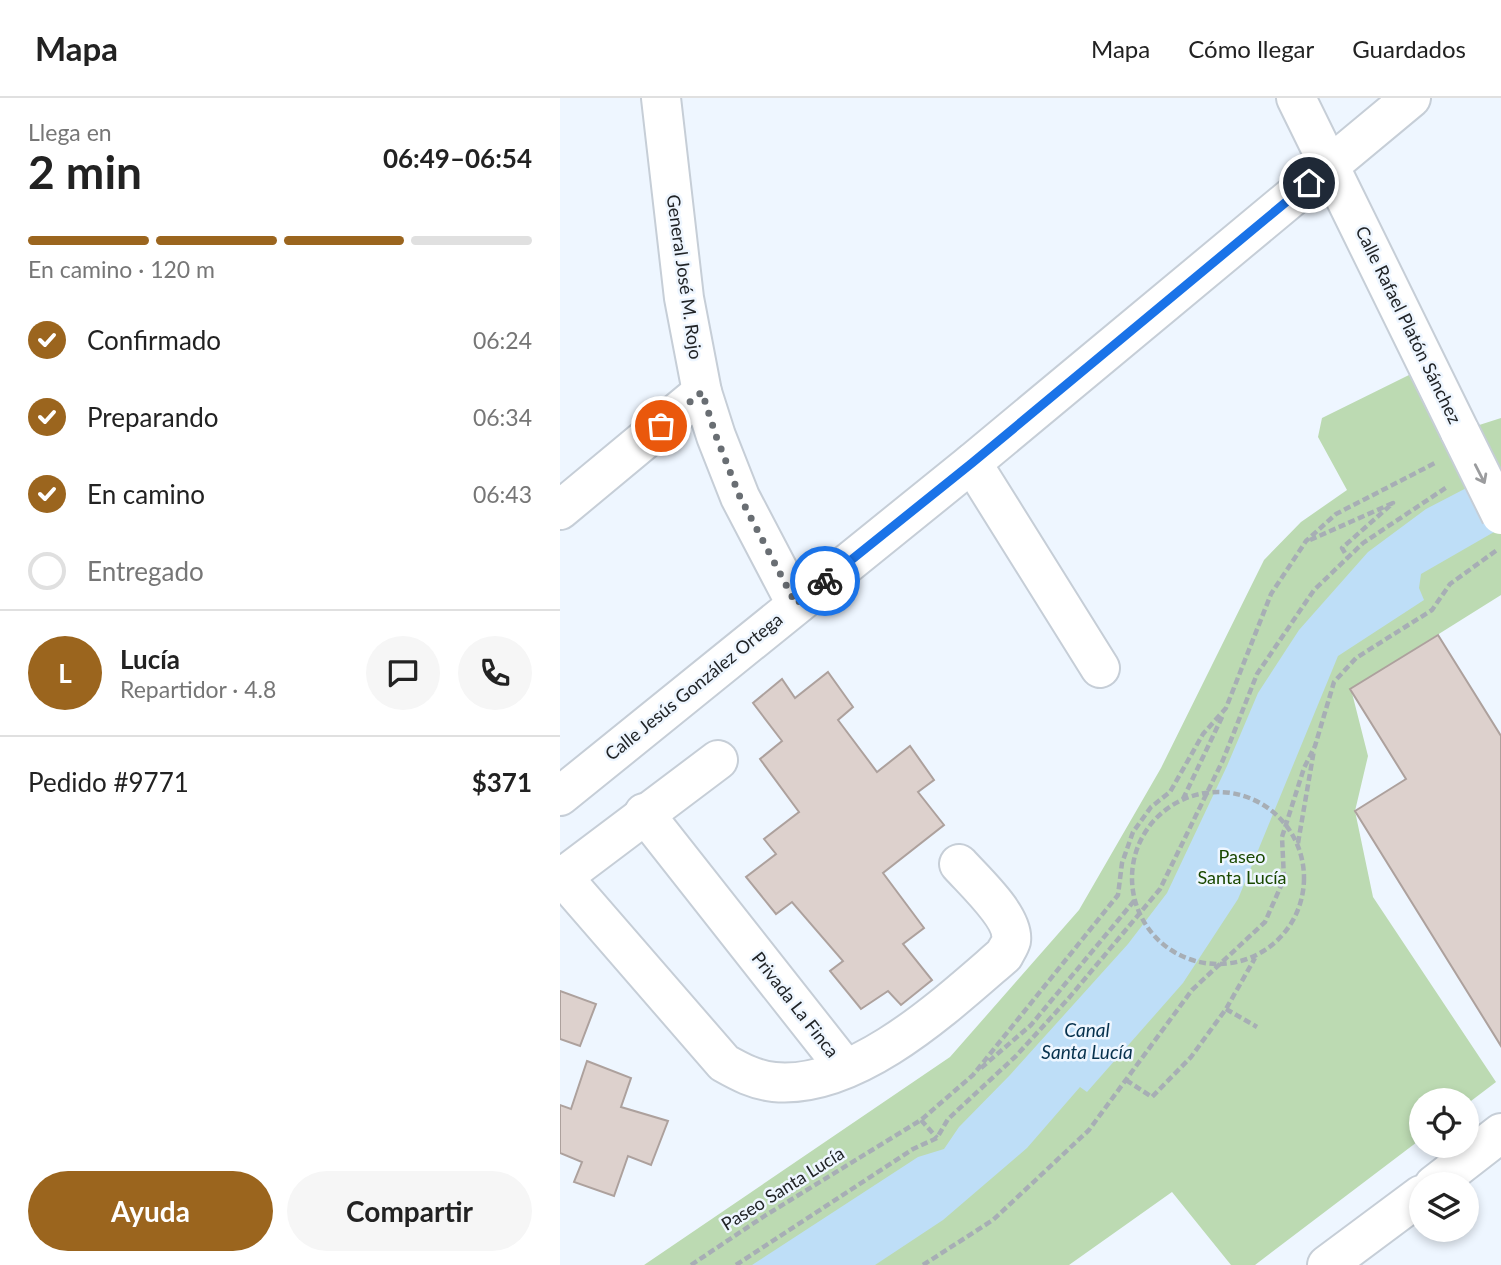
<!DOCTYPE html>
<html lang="es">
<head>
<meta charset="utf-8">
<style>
  body { margin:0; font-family:Lato,sans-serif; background:#f6f6f6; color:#222; height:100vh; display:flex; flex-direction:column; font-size:26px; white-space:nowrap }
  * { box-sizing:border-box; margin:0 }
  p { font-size:23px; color:#767676 }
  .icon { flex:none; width:38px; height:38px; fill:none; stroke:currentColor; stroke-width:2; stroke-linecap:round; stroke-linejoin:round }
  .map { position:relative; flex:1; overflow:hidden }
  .side { display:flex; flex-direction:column; background:#fff; width:560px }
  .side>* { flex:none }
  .buttons { position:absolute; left:849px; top:990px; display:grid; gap:14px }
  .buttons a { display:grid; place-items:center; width:70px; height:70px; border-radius:50%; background:#fff; box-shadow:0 4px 10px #0003; font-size:35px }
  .pin { position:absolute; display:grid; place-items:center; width:60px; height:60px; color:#fff; margin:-30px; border:4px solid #fff; border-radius:50%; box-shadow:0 2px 7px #0007 }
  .courier { position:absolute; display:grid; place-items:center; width:70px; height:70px; margin:-35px; border:5px solid #1a73e8; border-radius:50%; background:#fff; color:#222; box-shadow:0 2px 9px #0007 }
  .summary em { font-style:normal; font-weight:700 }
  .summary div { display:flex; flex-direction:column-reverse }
  .summary { display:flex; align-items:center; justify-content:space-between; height:119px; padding:0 28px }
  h1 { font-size:46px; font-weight:700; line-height:52px }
  .bar { display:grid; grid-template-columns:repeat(4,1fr); gap:10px 7px; align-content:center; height:84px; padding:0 28px }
  .bar i { height:9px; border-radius:5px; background:#e0e0e0 }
  .bar .on { background:#9b651e }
  .bar p { grid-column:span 4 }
  .line { display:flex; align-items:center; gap:18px; padding:0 28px; border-top:2px solid #e0e0e0 }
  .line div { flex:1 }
  .round { display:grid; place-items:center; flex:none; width:74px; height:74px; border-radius:37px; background:#f6f6f6 }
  ol { padding:0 28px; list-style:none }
  li { display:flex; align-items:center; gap:21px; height:77px }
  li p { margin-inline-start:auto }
  li .icon { padding:7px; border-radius:50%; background:#9b651e; color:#fff; stroke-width:4 }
  li:last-child { color:#767676 }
  li i { width:38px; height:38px; border:4px solid #e0e0e0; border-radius:50% }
  .action { display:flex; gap:14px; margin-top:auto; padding:14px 28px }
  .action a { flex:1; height:80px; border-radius:42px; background:#9b651e; color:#fff; font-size:28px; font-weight:700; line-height:80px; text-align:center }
  .action a+a { background:#f6f6f6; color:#222 }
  header { display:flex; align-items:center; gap:42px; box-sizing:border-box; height:98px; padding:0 35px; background:#fff; border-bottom:2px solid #e0e0e0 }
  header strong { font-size:33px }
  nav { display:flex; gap:38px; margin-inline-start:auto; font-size:24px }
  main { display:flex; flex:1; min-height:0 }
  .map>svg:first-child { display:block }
</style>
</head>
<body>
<header>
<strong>Mapa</strong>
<nav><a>Mapa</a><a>Cómo llegar</a><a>Guardados</a></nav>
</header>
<main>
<section class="side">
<div class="summary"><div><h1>2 min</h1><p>Llega en</p></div><em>06:49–06:54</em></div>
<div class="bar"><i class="on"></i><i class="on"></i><i class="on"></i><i></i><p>En camino · 120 m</p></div>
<ol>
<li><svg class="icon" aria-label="check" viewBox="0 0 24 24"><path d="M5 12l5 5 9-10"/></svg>Confirmado<p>06:24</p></li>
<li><svg class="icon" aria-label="check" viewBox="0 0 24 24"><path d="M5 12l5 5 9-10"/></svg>Preparando<p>06:34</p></li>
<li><svg class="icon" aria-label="check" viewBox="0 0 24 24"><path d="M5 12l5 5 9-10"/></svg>En camino<p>06:43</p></li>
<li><i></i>Entregado</li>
</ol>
<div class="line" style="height:126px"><b class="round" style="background:#9b651e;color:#fff">L</b><div><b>Lucía</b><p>Repartidor · 4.8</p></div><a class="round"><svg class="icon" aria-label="chat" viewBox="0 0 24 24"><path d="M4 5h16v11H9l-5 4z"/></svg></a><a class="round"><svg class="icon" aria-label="phone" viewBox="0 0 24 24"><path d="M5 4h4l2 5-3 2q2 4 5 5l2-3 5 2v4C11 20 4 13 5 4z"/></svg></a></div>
<div class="line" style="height:91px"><div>Pedido #9771</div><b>$371</b></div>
<div class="action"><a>Ayuda</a><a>Compartir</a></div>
</section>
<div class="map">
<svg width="941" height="1167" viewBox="0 0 941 1167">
  <rect width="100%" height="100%" fill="#eef6ff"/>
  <!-- green -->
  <path fill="#bcdab2" d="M849,277L885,338L941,320V497L791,591L808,658L795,713L813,799L936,984L907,1006L906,1003H861V1041L695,1167H671L612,1094L509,1167H84L390,959L519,812L601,670L704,462L741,424L787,392L758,339L762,320Z"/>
  <!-- water -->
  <path fill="#bedef7" d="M941,372V430L861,476L859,490L864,502L778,558L678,801L623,885L527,994L520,989L467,1050L383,1122L315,1167H192L358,1059L384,1051L399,1029L450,977L568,846L607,795L667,668L698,595L739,532L808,454L866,411Z"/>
  <!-- building -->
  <g fill="#ddd1cd" stroke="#ada19d" stroke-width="2">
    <path d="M878,537L941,638V948L795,713L846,681L790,591Z"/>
    <path d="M268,574L293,609L278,622L317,674L350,648L374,682L358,694L384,727L323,775L364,830L343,846L372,882L341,907L328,893L301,911L270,873L283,863L232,804L216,816L186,779L216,756L204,741L239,714L200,661L222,643L193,605L222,581L235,600Z"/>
    <path d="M0,893L36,906L20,948L0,941Z"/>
    <path d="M27,963L71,980L61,1009L108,1023L91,1067L68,1058L54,1098L14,1084L22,1064L0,1055V1007L11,1011Z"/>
  </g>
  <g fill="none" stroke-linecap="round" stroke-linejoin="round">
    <!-- minor casing -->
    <g stroke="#c6ced7" stroke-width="42">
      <g id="minor">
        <path d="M101,0L124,200L142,294L156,338L180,399L236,506"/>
        <path d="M736,0L900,334"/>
        <path d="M412,365L540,570"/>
        <path d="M0,412L142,294"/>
        <path d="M0,698L412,365L851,0"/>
        <path d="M84,715L285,970"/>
        <path d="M0,776L164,965C180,974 195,982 214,984C296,992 386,907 444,857C446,853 450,847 451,843C455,820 414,783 399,766"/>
        <path d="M0,781L158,662"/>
        <path d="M874,1087L941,1035"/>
        <path d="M767,1167L861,1097"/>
      </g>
    </g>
    <!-- path -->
    <g stroke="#a7aeb5" stroke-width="4.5" stroke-dasharray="7 3.5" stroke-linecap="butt">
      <path d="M750,442L833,405L782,450L788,460"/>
      <path d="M623,701L663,617"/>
      <path d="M738,745L754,652"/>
      <path d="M666,911L697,929"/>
      <path d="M421,970L471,927L574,803"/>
      <path d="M566,982L592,999L631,959L666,911L695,860"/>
      <path d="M361,1022L377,1040"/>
      <path d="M131,1167L206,1117L361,1022L413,977L558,797L562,765L573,734L591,709L610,694L643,636L666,610L711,496L746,443L776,416L877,364"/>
      <path d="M176,1167L353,1051L377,1040L388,1021L456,958L508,901L600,791L663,662L697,576L754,492L803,445L887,389"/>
      <path d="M363,1167L433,1122L529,1032L632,892L705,824L724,781L722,739L744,670L755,648L774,584L796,560L872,512L890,486L937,452"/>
    </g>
    <!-- minor -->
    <use href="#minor" stroke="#fff" stroke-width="38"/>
    <!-- minor-bridge casing -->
    <g stroke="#c6ced7" stroke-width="42" stroke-linecap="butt">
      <path id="minor-bridge" d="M900,334L941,417"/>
    </g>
    <!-- path-bridge -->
    <circle stroke="#a7aeb5" stroke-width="4.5" stroke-dasharray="7 3.5" stroke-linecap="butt" cx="658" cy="780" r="86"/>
    <!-- minor-bridge -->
    <use href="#minor-bridge" stroke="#fff" stroke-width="38"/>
  </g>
  <!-- one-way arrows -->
  <defs><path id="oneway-shaft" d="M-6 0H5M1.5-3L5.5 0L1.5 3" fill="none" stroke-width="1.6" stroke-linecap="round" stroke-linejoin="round" transform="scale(1.75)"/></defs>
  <use stroke="#9b9c9e" href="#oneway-shaft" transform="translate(920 376) rotate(63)"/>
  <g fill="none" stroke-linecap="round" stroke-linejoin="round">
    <!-- done -->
    <path stroke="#696e73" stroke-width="7" stroke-dasharray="0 12.6" d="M101,328L142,294L156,338L180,399L236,506L265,483"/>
    <!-- route -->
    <path stroke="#1a73e8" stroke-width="9" d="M265,483L412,365L749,85"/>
  </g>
  <g text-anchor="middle" stroke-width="5" stroke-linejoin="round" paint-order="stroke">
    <!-- street labels -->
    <g font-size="18" fill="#212427" stroke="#eef6ff">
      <text transform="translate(124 179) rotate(82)" y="6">General José M. Rojo</text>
      <text transform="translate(848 227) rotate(64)" y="6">Calle Rafael Platón Sánchez</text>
      <text transform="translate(134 589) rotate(-39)" y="6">Calle Jesús González Ortega</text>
      <text transform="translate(235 907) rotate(52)" y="6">Privada La Finca</text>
      <text transform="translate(223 1091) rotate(-32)" y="6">Paseo Santa Lucía</text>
    </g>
    <!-- park labels -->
    <g font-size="18" fill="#194800" stroke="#eef6ff">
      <text x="682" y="765">Paseo<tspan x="682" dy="21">Santa Lucía</tspan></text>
    </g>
    <!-- water labels -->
    <g font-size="19" font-style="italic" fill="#07324e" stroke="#eef6ff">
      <text x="527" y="939">Canal<tspan x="527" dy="22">Santa Lucía</tspan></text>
    </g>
  </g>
</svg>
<div class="buttons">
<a><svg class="icon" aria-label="locate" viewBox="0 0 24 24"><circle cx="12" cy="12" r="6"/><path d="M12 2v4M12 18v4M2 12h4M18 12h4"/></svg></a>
<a><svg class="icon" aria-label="layers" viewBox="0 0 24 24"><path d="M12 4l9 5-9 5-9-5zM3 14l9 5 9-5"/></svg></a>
</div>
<div class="pin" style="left:101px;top:328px;background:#ea580c"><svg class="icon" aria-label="bag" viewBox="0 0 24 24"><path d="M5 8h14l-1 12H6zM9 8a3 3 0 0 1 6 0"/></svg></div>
<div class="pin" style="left:749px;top:85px;background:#1f2937"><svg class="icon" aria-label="home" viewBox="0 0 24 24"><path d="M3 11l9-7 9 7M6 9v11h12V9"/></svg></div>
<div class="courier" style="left:265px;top:483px"><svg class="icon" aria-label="bike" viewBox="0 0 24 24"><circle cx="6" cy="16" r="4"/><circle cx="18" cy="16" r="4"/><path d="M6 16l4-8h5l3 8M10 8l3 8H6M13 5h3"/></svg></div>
</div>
</main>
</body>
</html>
